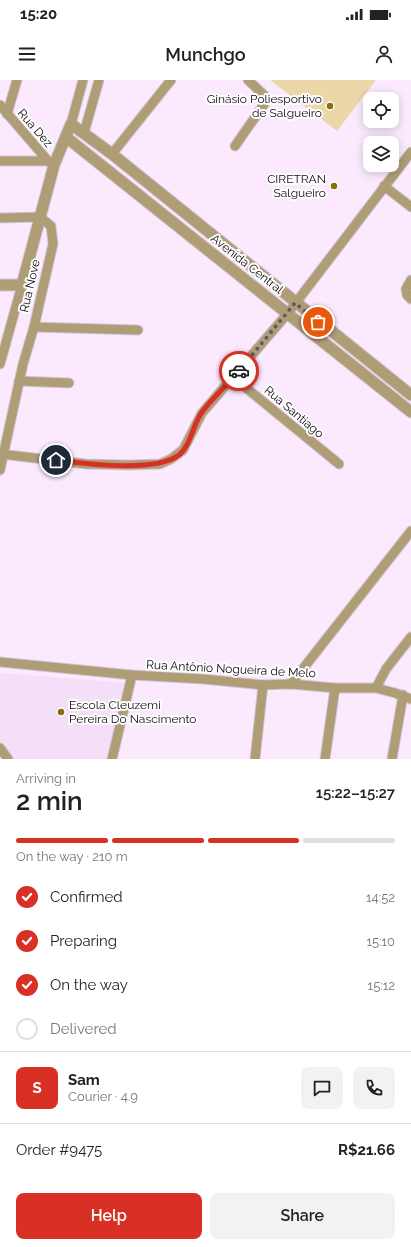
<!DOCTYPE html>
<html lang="en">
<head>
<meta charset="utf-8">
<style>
  body { margin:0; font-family:Raleway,sans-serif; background:#f2f2f2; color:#222; height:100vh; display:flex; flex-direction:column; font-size:15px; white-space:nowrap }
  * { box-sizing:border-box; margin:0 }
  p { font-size:13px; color:#767676 }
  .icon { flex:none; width:22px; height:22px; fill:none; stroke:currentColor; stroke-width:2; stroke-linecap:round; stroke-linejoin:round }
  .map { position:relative; height:679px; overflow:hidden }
  .sheet { display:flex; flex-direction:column; background:#fff; flex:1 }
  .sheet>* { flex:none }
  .tools { position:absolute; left:363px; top:12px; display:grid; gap:8px }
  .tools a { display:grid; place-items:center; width:36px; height:36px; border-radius:8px; background:#fff; box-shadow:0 2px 10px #0003; font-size:20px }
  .pin { position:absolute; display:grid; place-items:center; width:34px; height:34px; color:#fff; margin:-17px; border:2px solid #fff; border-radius:50%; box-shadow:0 1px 4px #0007 }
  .courier { position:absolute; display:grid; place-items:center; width:40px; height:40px; margin:-20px; border:3px solid #d93025; border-radius:50%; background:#fff; color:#222; box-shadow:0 1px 5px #0007 }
  .headline em { font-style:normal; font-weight:600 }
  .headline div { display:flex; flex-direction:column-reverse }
  .headline { display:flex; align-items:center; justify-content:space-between; height:68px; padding:0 16px }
  h1 { font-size:26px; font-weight:600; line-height:30px }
  .bar { display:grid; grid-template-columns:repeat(4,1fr); gap:6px 4px; align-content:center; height:48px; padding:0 16px }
  .bar i { height:5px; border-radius:3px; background:#e0e0e0 }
  .bar .current { background:#d93025 }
  .bar p { grid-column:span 4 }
  .line { display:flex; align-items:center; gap:10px; padding:0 16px; border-top:1px solid #e0e0e0 }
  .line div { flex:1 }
  .round { display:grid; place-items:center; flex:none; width:42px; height:42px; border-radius:8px; background:#f2f2f2 }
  ol { padding:0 16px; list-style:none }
  li { display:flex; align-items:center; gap:12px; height:44px }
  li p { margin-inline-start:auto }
  li .icon { padding:4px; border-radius:50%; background:#d93025; color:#fff; stroke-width:4 }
  li:last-child { color:#767676 }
  li i { width:22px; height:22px; border:2px solid #e0e0e0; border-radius:50% }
  .primary-button { display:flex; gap:8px; margin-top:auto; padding:8px 16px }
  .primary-button a { flex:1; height:46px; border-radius:8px; background:#d93025; color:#fff; font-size:16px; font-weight:600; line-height:46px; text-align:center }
  .primary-button a+a { background:#f2f2f2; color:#222 }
  .status { display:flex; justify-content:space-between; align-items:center; height:28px; padding:0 20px; background:#fff; direction:ltr }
  .status svg { height:11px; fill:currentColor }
  header { display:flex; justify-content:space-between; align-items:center; height:52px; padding:0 16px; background:#fff; font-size:18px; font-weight:600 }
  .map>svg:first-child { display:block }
</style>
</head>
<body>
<div class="status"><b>15:20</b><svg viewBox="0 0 49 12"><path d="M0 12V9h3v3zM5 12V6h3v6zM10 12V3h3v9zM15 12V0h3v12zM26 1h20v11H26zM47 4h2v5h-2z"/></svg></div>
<header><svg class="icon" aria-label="menu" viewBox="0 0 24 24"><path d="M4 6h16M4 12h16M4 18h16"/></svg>Munchgo<svg class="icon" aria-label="person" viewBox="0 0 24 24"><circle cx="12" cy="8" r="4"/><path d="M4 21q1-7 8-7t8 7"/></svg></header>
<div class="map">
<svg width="411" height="679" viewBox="0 0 411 679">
  <rect width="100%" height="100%" fill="#fbeafe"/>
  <!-- built -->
  <path fill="#f5def8" d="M0,593L129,603L113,679H12L0,662Z"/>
  <!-- green -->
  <path fill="#ebd7a7" d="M270,0H376L337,51Z"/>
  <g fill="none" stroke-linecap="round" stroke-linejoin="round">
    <!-- minor casing -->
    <g stroke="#d6c6d8" stroke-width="11">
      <g id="minor">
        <path d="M0,25L48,81L54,85"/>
        <path d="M7,34L17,0"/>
        <path d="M71,44L83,0"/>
        <path d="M84,53L99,0"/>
        <path d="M235,66L265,23V16L248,0"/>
        <path d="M112,74L171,0"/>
        <path d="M0,81H48"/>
        <path d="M384,106L411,127"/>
        <path d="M0,138L40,137L51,146L53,164L34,247L23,284L0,390"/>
        <path d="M411,200L406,209L407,215L411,219"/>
        <path d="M34,247L138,250"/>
        <path d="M0,284L22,205"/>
        <path d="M234,298L339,384"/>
        <path d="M19,301L69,303"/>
        <path d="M0,374L86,384L129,385L160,384L171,379L183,370L202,333L288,233L411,72"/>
        <path d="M0,582L132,595L203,599L263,605L291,604L335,608H376L395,613L411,619"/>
        <path d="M291,604L411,451"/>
        <path d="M376,608L386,589L411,557"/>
        <path d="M0,668L8,679"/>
        <path d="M112,679L132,595"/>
        <path d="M255,679L263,605"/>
        <path d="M325,679L335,608"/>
        <path d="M392,679L403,615"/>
      </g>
    </g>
    <!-- tertiary casing -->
    <g stroke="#d6c6d8" stroke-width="13">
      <g id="tertiary">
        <path d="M66,57L411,332"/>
        <path d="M0,205H22L54,85L71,44L112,74L411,315"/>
      </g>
    </g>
    <!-- minor -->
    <use href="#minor" stroke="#ae9d75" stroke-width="9"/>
    <!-- tertiary -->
    <use href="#tertiary" stroke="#ae9d75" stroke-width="11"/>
  </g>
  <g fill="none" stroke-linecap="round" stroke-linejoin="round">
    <!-- done -->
    <path stroke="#635965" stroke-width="4" stroke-dasharray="0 7.2" d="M239,291L295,223L318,242"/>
    <!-- route -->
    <path stroke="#d93025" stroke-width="5" d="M56,380C85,384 155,393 179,375C191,365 193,344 202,332C213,317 227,305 239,291"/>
  </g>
  <!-- markers -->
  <g fill="#8c6d0f" stroke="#fefefe" stroke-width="1.5">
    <circle cx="330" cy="26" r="4"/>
    <circle cx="334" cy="106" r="4"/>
    <circle cx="61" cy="632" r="4"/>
  </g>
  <g text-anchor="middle" stroke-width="4" stroke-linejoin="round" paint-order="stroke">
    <!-- poi labels -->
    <g font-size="12" fill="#110b12" stroke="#fefefe" text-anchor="end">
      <text x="322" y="23">Ginásio Poliesportivo<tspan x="322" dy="14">de Salgueiro</tspan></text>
      <text x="326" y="103">CIRETRAN<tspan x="326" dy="14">Salgueiro</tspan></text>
      <text x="69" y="629" text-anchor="start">Escola Cleuzemi<tspan x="69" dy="14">Pereira Do Nascimento</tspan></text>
    </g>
    <!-- street labels -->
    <g font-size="12" fill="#110b12" stroke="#fefefe">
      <text transform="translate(35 48) rotate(49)" y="4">Rua Dez</text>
      <text transform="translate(247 184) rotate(38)" y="4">Avenida Central</text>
      <text transform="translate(30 206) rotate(-77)" y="4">Rua Nove</text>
      <text transform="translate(294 332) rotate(40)" y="4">Rua Santiago</text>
      <text transform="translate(231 589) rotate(3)" y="4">Rua Antônio Nogueira de Melo</text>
    </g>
  </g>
</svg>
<div class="tools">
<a><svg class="icon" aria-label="locate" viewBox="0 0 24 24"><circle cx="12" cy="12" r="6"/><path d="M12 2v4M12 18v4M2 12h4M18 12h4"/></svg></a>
<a><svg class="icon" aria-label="layers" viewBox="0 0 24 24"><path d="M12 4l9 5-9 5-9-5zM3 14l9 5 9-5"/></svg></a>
</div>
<div class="pin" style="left:318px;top:242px;background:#ea580c"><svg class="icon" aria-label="bag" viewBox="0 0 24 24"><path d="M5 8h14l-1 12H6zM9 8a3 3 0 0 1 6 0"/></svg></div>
<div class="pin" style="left:56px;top:380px;background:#1f2937"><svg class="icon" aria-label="home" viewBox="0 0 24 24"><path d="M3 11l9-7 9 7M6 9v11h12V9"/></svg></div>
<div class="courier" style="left:239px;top:291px"><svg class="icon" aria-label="car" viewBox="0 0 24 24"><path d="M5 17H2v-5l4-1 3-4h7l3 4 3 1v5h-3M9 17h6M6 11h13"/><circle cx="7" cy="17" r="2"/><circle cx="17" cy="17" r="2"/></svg></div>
</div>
<section class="sheet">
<div class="headline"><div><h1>2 min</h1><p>Arriving in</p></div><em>15:22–15:27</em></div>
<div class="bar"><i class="current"></i><i class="current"></i><i class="current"></i><i></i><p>On the way · 210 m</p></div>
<ol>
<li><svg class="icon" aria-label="check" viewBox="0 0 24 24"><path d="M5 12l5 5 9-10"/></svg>Confirmed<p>14:52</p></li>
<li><svg class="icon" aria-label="check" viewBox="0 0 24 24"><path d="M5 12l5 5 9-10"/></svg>Preparing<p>15:10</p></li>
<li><svg class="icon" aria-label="check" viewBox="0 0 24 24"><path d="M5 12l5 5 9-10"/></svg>On the way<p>15:12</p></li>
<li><i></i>Delivered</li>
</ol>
<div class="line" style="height:72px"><b class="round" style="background:#d93025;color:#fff">S</b><div><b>Sam</b><p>Courier · 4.9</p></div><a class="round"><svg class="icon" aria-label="chat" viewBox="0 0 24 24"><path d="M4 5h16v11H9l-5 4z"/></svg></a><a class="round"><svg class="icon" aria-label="phone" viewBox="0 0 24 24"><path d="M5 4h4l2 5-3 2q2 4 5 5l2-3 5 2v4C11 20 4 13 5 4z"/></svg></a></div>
<div class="line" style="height:52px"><div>Order #9475</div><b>R$21.66</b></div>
<div class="primary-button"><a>Help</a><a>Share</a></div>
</section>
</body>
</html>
